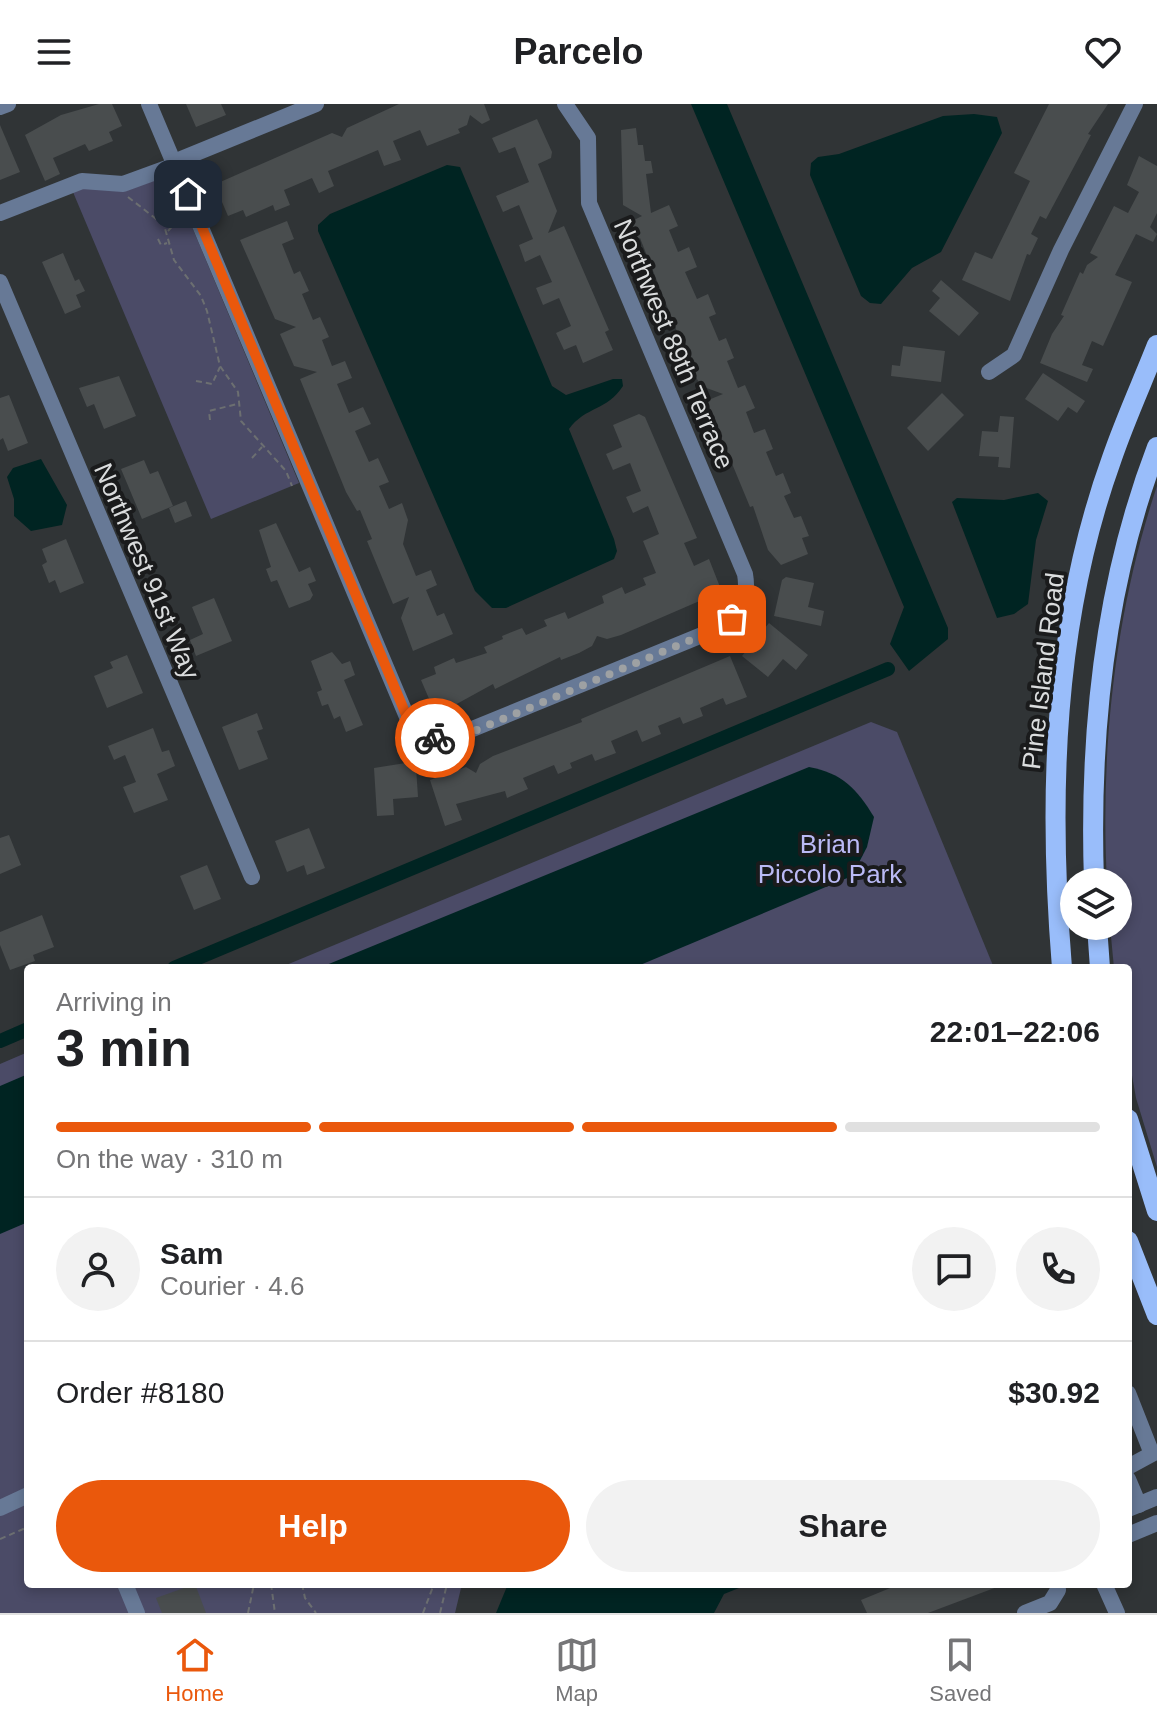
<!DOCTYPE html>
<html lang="en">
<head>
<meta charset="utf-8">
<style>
  body { margin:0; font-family:Helvetica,sans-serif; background:#f2f2f2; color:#202124; height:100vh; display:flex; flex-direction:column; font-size:30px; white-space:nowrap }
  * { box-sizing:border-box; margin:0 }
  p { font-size:26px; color:#757577 }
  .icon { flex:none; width:44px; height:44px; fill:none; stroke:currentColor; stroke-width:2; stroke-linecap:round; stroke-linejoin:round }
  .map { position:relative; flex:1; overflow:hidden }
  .drawer { position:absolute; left:24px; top:860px; width:1108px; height:624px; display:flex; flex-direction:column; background:#fff; border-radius:8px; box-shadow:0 4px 12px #0003 }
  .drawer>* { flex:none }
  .fabs { position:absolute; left:1060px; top:764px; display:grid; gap:16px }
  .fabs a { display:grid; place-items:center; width:72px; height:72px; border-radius:50%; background:#fff; box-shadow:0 4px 12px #0003; font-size:40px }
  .pin { position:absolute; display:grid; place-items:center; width:68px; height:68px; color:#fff; margin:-34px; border-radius:16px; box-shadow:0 4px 12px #0006 }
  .courier { position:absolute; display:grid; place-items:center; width:80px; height:80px; margin:-40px; border:6px solid #ea580c; border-radius:50%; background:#fff; color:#222; box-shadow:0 2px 10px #0007 }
  .head em { font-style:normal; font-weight:600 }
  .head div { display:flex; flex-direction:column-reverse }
  .head { display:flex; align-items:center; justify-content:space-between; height:136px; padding:0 32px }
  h1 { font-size:52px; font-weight:600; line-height:60px }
  .bar { display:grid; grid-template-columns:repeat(4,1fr); gap:12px 8px; align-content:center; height:96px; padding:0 32px }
  .bar i { height:10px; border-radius:6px; background:#e0e0e0 }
  .bar .selected { background:#ea580c }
  .bar p { grid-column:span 4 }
  .line { display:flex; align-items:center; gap:20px; padding:0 32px; border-top:2px solid #e0e0e0 }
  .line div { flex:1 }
  .round { display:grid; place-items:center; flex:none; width:84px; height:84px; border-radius:42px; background:#f2f2f2 }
  .primary-button { display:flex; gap:16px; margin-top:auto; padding:16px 32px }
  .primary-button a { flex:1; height:92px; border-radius:48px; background:#ea580c; color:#fff; font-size:32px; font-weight:600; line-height:92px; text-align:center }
  .primary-button a+a { background:#f2f2f2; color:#202124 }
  header { display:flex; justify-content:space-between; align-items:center; height:104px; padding:0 32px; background:#fff; font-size:36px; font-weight:600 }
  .dock { display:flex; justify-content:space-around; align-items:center; height:112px; border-top:2px solid #e0e0e0; background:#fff; font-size:22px; color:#757577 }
  .dock a { display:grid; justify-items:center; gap:4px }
  .dock .selected { color:#ea580c }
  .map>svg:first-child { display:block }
</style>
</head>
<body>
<header><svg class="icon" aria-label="menu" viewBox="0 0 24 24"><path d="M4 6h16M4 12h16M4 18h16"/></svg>Parcelo<svg class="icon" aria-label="heart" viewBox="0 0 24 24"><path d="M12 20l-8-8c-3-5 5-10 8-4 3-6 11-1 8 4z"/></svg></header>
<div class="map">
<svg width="1157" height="1509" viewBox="0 0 1157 1509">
  <rect width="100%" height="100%" fill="#303436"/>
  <!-- green -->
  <g fill="#4b4b67">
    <path d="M167,63L299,379L211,415L70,81L123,80Z"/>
    <path d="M1157,382V1063L1136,994L1128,949V864H1114L1110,822H1118V778H1107C1100,647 1115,507 1157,382Z"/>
    <path d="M871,618L897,628L994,864H279Z"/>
    <path d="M28,948V1480H462L455,1509H0V960Z"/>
  </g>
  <!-- water -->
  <g fill="#002422">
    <path d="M691,0H727L948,524V535L909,567L890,540L904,503Z"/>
    <path d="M974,10L997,13L1002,29L941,148L912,164L881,200L870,199L861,192L810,71L811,59L818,53L839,50L943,12Z"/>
    <path d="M447,61L460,63L552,282L566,291L613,275H622L623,282C607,307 586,302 569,325L614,435L617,447L614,455L506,504H492L475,487L318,127V121L330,110Z"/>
    <path d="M41,355L67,401L62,421L31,427L14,412V395L7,373L13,364Z"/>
    <path d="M1038,389L1048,397L1036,436L1028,500L1014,510L997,514L952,398L957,394L1004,396Z"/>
    <path d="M809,663C842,669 857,685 874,713L867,743L852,772L633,864H319Z"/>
    <path d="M28,970V1118L0,1130V982Z"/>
    <path d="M508,1480H749L724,1490L714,1509H496Z"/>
  </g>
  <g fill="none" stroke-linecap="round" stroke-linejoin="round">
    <!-- canal -->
    <g stroke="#002422" stroke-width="14">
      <path d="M174,864L888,565"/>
      <path d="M0,937L28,925"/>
    </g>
  </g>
  <!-- building -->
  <g fill="#494d4e">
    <path d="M99,0H112L122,22L109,28L113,37L89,47L85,40L53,54L60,70L45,77L25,31L61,11Z"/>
    <path d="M186,0H221L226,11L196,23Z"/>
    <path d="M399,0H484L490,16L482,20L470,11L467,21L458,25L460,29L427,42L420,26L393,37L401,56L384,62L378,46L328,67L334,82L319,89L312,74L284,86L290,101L275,107L273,101L246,113L243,106L228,112L216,84L218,79L332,29L342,33L347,24Z"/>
    <path d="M1049,0H1108L1088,30L1091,31L1046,115L1040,112L1031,130L1038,134L1030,151L1027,150L1010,197L962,176L975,148L992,155L1030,77L1014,69Z"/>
    <path d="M537,15L552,48L551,54L538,60L557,107L548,129L564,122L609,226L605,228L613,246L583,259L576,241L564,246L556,229L571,222L559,194L543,201L536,184L552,178L540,151L525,158L519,141L533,135L519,101L503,108L496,92L529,78L515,43L499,49L492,34Z"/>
    <path d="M0,21L20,68L0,76Z"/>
    <path d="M636,24L638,41H643L645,57H651L653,69L646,70L651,109L669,101L678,122L669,126L678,148L689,143L697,163L685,168L697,195L708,190L716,210L709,213L719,237L726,234L734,254L727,257L738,284L745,281L755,304L746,308L754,329L765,325L773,345L766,348L776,372L783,369L791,389L784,392L794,414L801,412L809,432L802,434L808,450L781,461L768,446L753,402L750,403L706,297L723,290L701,282L693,268L640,134L637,136L630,118L642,112L623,101L621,26Z"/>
    <path d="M1139,52L1157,62V109L1150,123L1157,130L1153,138L1136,130L1115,171L1132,178L1103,242L1092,237L1082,261L1093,265L1087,278L1040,259L1052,230L1064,212L1061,211L1080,168L1083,170L1087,161L1098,153L1090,149L1114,102L1128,109L1139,88L1127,81Z"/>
    <path d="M287,117L294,135L282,140L294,170L300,167L309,187L302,190L313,216L320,213L329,233L322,236L332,262L345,257L352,274L337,280L349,309L363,303L371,320L355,327L369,358L378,354L389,378L379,382L389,405L402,399L408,416L403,440L416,472L431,466L437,481L426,486L437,512L444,509L453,530L413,547L401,514L409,493L393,500L367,437L372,435L360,406L357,407L346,388L300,275L317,268L294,262L280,230L296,223L275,215L240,136Z"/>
    <path d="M63,149L75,177L79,175L85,187L76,191L81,203L65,210L42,158Z"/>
    <path d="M941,176L979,209L959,232L929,207L940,194L932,187Z"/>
    <path d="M903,242L945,247L941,278L891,272L892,261L900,262Z"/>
    <path d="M1043,269L1085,297L1077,309L1068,303L1058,317L1025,295Z"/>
    <path d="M119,272L136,312L104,325L94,300L87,303L79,284Z"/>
    <path d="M942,289L964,311L928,347L907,324Z"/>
    <path d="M9,291L28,339L8,347L3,334L0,336V294Z"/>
    <path d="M639,310L645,313L697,434L684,439L694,462L709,455L720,483L718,489L621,531L607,535L597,532L592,542L579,549L561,556L560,553L495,585L493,580L453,602L439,606L433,604L421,576L436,570L434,563L454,554L456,559L487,549L484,543L503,535L502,532L522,524L526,531L547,522L544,516L565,508L568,515L604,499L602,492L622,483L625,490L646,481L643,474L656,469L643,437L659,430L648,402L633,409L626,393L641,387L630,359L613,366L606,350L622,343L613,321Z"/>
    <path d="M1000,312L1014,313L1010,364L998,363L999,353L979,352L982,327L998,328Z"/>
    <path d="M144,356L150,370L158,367L173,402L142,415L121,365Z"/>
    <path d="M186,397L192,412L175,419L169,404Z"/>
    <path d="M276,419L299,468L310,463L316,477L308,480L313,491L310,496L289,504L277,476L271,478L266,465L271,463L259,426Z"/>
    <path d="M66,435L84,479L60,489L55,476L49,479L42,461L47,458L42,445Z"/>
    <path d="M786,473L814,479L808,503L824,507L821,522L774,512L782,476Z"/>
    <path d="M214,494L232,537L196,552L190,536L203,530L192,503Z"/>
    <path d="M769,519L808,551L796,566L783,555L768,573L742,552Z"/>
    <path d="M332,548L342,560L350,557L355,571L344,576L363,621L346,628L340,612L334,615L328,600L322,602L317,588L322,586L311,557Z"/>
    <path d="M127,551L143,589L107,604L94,572L113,564L110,558Z"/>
    <path d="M730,552L747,593L726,601L723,594L700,604L703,612L683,620L680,613L658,622L661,630L642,638L637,626L611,637L616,649L595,657L592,650L570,659L572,664L558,670L554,661L523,674L528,685L507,694L505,687L456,700L462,716L445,722L430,676L466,663L476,669L480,660L493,652L582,618L581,615Z"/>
    <path d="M257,609L263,625L257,627L268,655L239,666L222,623Z"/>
    <path d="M153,624L162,648L169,646L175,662L157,670L168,696L134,709L123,683L136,678L125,651L114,656L108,642Z"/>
    <path d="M412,658L416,663L418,693L393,695L394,711L377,712L374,664Z"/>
    <path d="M309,724L325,764L307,771L304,761L287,768L275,737Z"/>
    <path d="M9,731L21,761L0,770V734Z"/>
    <path d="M207,761L221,795L194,806L180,772Z"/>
    <path d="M42,811L54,843L33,851L35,857L10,866L0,841V828Z"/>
    <path d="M195,1480L206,1509H162L156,1494Z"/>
    <path d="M900,1480H1005L928,1509H867L861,1496Z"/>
  </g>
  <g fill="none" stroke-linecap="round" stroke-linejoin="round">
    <!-- path -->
    <g stroke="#6c6f71" stroke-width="2" stroke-dasharray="6 4" stroke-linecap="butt">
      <path d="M128,93L164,121L174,156L201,192L207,207L220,262L238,288L241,317L286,367L292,382"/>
      <path d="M168,127L177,117"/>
      <path d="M158,135L161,141L167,139"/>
      <path d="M196,277L212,280L220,263"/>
      <path d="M210,316L209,307L237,300"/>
      <path d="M252,354L262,343"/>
      <path d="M0,1435L28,1423"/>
      <path d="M271,1480L275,1509"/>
      <path d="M302,1480L305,1494L316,1509"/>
      <path d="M248,1509L254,1480"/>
      <path d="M423,1509L434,1480"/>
      <path d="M440,1509L447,1480"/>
    </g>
    <!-- minor -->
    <g stroke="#677996" stroke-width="16">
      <path d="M149,0L407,613L430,632L448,635L724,522C741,507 749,493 745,470L589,99L588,34L565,0"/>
      <path d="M0,3L8,0"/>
      <path d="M174,58L316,0"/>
      <path d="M0,109L82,77L123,80L175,61"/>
      <path d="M0,178L252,773"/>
      <path d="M989,268L1014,251L1061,146L1135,0"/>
      <path d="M1128,1289L1152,1350L1128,1363"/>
      <path d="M1128,1375L1139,1401"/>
      <path d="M0,1404L28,1391"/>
      <path d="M1128,1405L1157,1393"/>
      <path d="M1128,1431L1157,1419"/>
      <path d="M125,1480L137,1509"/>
      <path d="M1104,1480L1117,1509"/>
      <path d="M1025,1509L1050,1499L1058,1486L1057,1480"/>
    </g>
    <!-- major -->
    <g stroke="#99bdfa" stroke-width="20">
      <path d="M1094,778C1089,631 1104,481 1157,343"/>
      <path d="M1097,822L1100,864"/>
      <path d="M1062,864C1048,693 1053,517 1112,354C1125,316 1142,279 1157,241"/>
      <path d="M1128,1015L1157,1107"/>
      <path d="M1128,1137L1157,1211"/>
    </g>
  </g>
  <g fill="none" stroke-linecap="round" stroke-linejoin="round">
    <!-- done -->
    <path stroke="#9ea1a3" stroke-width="8" stroke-dasharray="0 14.4" d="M435,634L460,633L724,522L732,515"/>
    <!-- route -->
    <path stroke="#ea580c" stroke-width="10" d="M188,90L407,613L419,626L435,634"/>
  </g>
  <g text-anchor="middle" stroke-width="8" stroke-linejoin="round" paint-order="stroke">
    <!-- street labels -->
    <g font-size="26" fill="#dadcdd" stroke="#1a1b1c">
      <text transform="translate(674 240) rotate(67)" y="9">Northwest 89th Terrace</text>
      <text transform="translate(147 467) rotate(67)" y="9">Northwest 91st Way</text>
      <text transform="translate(1043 567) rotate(-83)" y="9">Pine Island Road</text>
    </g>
    <!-- park labels -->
    <g font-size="26" fill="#babaf5" stroke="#1a1b1c">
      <text x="830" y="749">Brian<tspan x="830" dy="30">Piccolo Park</tspan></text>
    </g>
  </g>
</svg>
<div class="fabs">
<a><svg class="icon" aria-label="layers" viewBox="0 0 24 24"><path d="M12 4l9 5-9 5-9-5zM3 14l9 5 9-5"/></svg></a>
</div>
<div class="pin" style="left:732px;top:515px;background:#ea580c"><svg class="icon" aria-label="bag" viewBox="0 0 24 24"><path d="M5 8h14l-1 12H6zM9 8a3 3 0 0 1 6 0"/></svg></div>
<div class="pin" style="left:188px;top:90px;background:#1f2937"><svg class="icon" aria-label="home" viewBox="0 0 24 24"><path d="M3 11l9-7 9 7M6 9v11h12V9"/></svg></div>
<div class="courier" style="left:435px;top:634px"><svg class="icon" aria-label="bike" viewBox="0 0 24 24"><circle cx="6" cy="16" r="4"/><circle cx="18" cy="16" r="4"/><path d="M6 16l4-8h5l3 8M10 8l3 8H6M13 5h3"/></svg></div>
<section class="drawer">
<div class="head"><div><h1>3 min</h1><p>Arriving in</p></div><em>22:01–22:06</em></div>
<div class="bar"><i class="selected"></i><i class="selected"></i><i class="selected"></i><i></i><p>On the way · 310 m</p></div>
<div class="line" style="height:144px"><a class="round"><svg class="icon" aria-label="person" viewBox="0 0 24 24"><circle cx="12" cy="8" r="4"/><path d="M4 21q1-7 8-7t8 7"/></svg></a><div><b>Sam</b><p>Courier · 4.6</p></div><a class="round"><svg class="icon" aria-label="chat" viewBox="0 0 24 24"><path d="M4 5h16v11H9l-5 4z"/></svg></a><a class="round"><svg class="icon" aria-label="phone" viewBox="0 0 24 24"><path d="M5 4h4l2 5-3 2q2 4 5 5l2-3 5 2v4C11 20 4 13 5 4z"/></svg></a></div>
<div class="line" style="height:104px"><div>Order #8180</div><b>$30.92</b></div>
<div class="primary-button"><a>Help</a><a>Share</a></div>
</section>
</div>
<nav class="dock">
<a class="selected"><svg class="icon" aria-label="home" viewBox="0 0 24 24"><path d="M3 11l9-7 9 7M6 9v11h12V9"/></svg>Home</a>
<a><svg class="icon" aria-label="map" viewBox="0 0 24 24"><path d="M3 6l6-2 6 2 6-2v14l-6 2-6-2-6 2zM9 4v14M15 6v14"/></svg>Map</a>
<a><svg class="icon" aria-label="saved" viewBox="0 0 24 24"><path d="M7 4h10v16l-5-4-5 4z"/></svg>Saved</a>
</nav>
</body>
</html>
